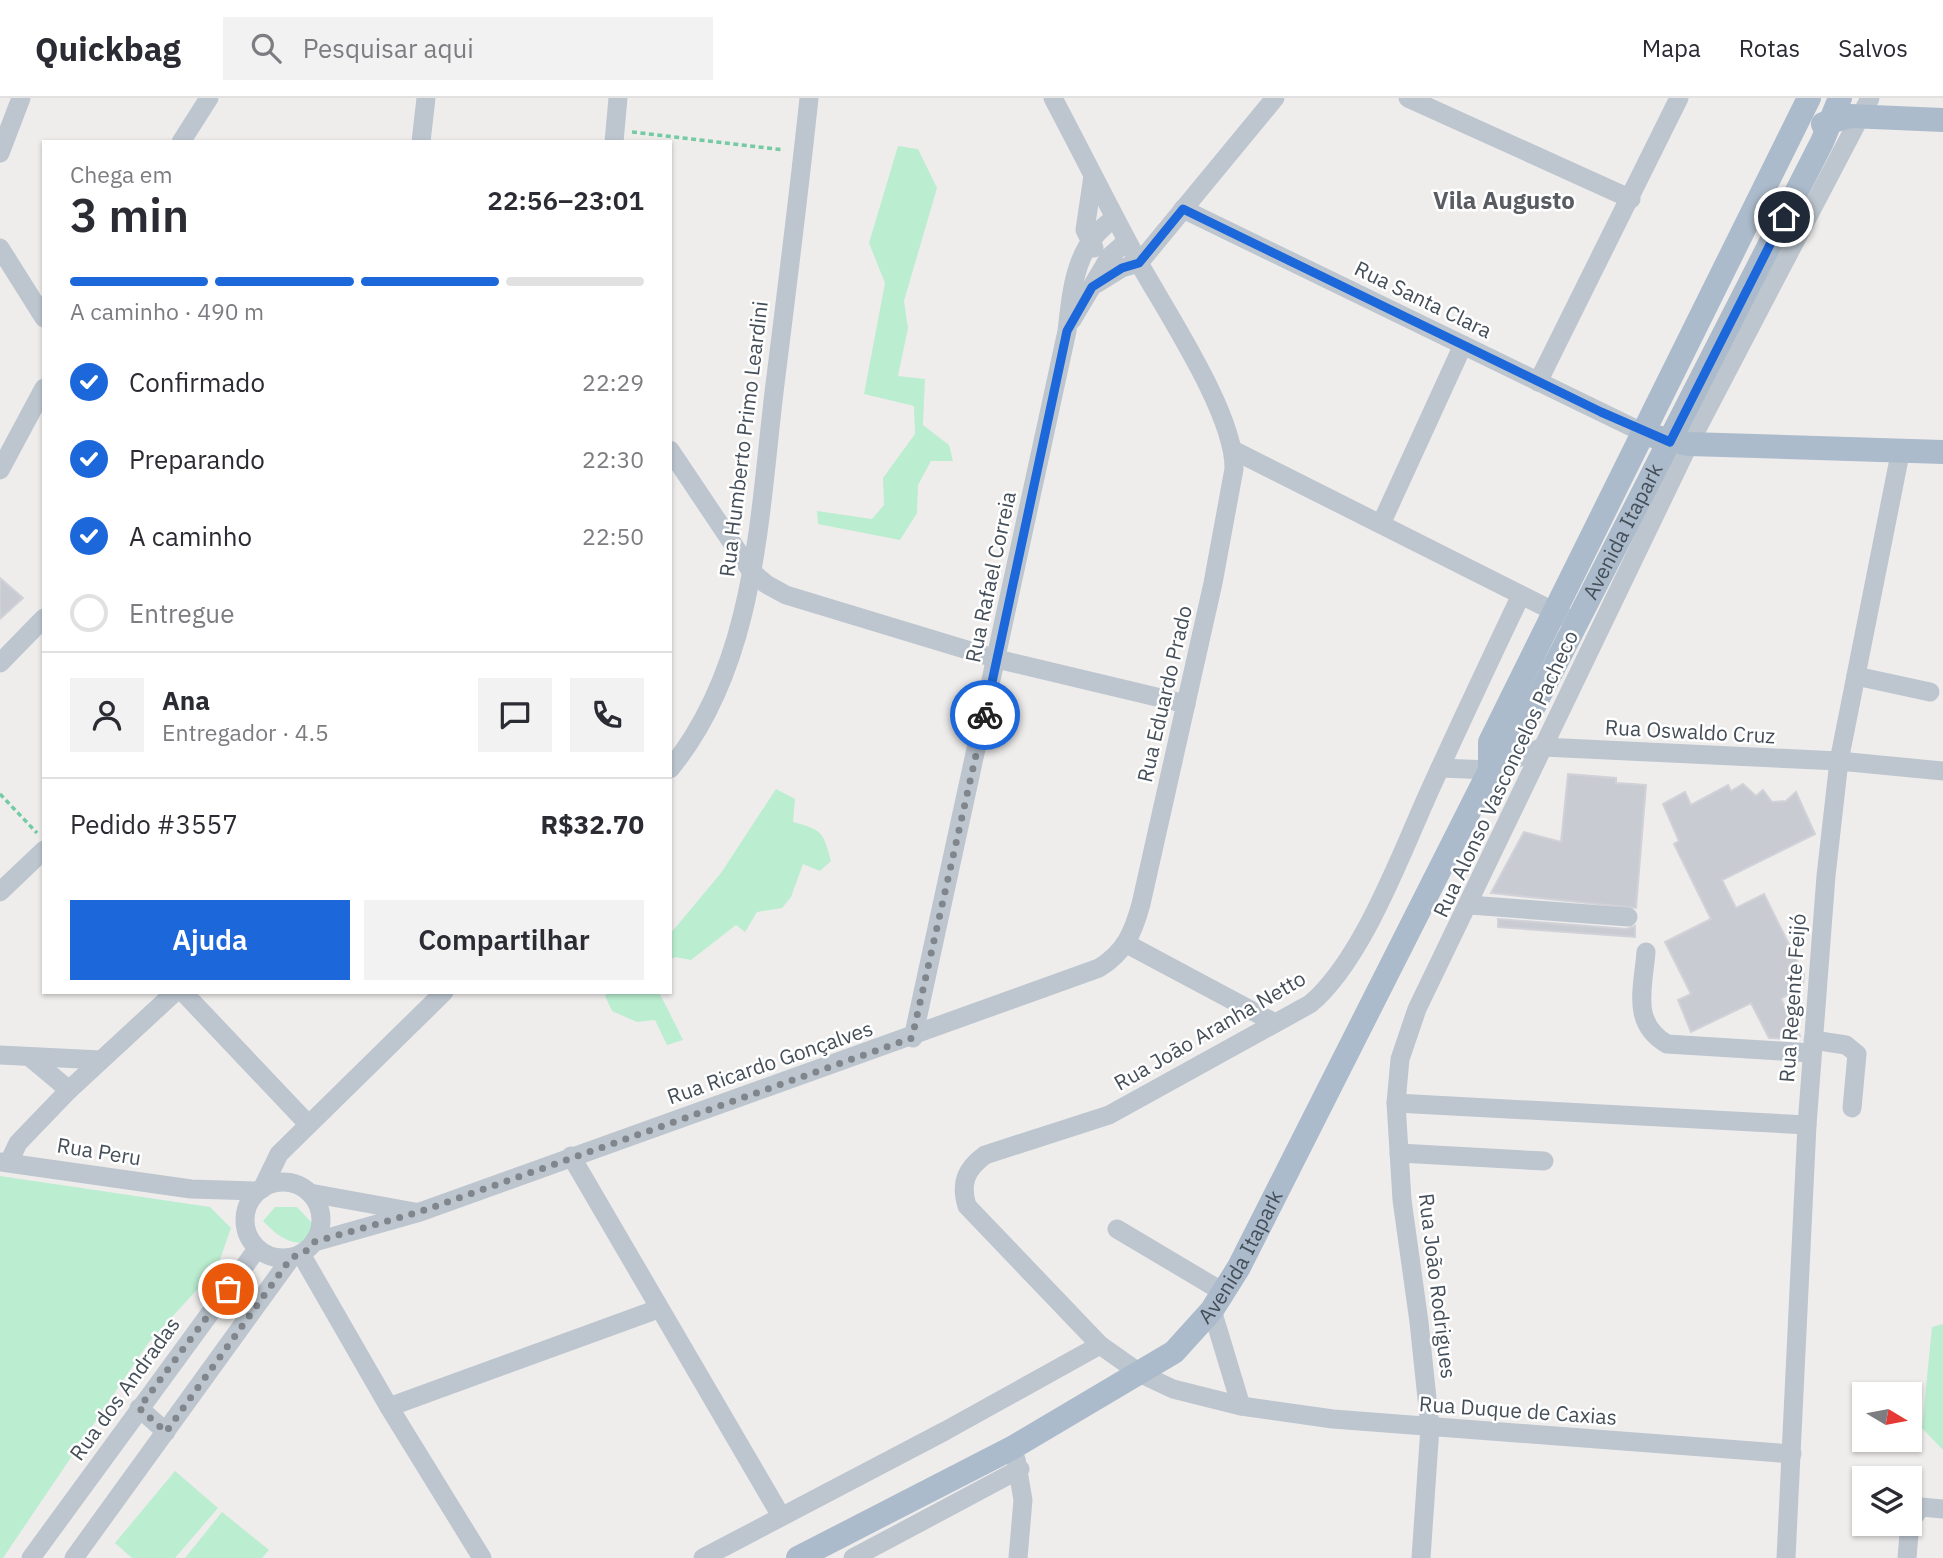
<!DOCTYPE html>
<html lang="pt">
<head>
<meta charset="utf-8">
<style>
  body { margin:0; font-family:"IBM Plex Sans",sans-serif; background:#f2f2f3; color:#2b2b33; height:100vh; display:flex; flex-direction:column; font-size:26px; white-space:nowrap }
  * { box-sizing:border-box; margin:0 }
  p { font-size:23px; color:#7c7c81 }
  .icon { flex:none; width:38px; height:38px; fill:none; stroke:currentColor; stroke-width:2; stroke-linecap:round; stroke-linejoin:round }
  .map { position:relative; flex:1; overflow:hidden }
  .panel { position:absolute; left:42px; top:42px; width:630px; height:854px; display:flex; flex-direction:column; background:#fff; border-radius:0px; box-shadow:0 2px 5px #0004 }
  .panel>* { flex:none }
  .needle { width:46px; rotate:100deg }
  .buttons { position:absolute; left:1852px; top:1284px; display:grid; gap:14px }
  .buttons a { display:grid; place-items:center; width:70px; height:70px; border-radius:0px; background:#fff; box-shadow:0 2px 5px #0004; font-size:35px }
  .pin { position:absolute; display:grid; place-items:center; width:60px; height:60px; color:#fff; margin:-30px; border:4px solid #fff; border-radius:50%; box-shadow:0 2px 7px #0007 }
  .courier { position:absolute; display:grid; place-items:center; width:70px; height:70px; margin:-35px; border:5px solid #1c67da; border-radius:50%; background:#fff; color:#222; box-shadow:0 2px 9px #0007 }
  .head em { font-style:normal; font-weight:600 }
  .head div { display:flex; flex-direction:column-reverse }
  .head { display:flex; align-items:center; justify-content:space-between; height:119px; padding:0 28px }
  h1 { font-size:46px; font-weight:600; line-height:52px }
  .bar { display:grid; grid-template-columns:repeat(4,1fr); gap:10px 7px; align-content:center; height:84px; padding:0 28px }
  .bar i { height:9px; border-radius:5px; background:#e1e1e2 }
  .bar .current { background:#1c67da }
  .bar p { grid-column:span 4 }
  .line { display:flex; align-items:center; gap:18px; padding:0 28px; border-top:2px solid #e1e1e2 }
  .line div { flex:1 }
  .round { display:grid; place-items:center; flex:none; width:74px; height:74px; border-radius:0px; background:#f2f2f3 }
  ol { padding:0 28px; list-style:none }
  li { display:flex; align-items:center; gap:21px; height:77px }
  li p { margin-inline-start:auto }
  li .icon { padding:7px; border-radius:50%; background:#1c67da; color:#fff; stroke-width:4 }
  li:last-child { color:#7c7c81 }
  li i { width:38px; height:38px; border:4px solid #e1e1e2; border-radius:50% }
  .primary-button { display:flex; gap:14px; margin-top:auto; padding:14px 28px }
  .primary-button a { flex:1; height:80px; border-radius:0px; background:#1c67da; color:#fff; font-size:28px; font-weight:600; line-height:80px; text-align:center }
  .primary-button a+a { background:#f2f2f3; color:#2b2b33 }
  header { display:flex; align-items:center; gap:42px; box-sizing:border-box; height:98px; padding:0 35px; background:#fff; border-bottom:2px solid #e1e1e2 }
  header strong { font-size:33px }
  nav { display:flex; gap:38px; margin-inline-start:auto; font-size:24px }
  .search { width:490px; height:63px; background:#f2f2f3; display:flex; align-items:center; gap:18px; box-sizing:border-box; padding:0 24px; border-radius:0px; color:#7c7c81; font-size:26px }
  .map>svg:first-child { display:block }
</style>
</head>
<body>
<header>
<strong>Quickbag</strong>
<div class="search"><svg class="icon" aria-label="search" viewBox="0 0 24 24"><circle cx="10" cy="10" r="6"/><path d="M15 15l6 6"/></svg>Pesquisar aqui</div>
<nav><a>Mapa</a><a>Rotas</a><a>Salvos</a></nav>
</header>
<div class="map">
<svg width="1943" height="1460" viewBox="0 0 1943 1460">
  <rect width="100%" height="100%" fill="#efedec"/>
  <!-- green -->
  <g fill="#bbedd0">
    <path d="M898,48L918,51L937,90L904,203L908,230L898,278L925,281L923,327L949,347L953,363H931L918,387L917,415L900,442L818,426L817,413L872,421L884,407L883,380L915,336L914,308L864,296L885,185L869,145Z"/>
    <path d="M776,691L795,701L793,724C823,732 823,734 831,763L820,773L803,766L791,799L782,810L757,814L745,834L736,827L691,862L675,859L670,862V836L721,775Z"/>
    <path d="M609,894H659L683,942L667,947L655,922L637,924L612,913L605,898Z"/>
    <path d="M0,1078L210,1109L231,1130L217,1170L149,1244L3,1460H0Z"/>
    <path d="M275,1109H297L312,1125L317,1137L314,1145C290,1147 279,1140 263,1123Z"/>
    <path d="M1943,1226V1352L1922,1330L1932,1229Z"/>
    <path d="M175,1373L218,1410L175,1460H132L115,1445Z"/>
    <path d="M222,1414L269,1452L262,1460H185Z"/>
  </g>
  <!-- building -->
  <g fill="#c9cbd2" stroke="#d1d2d8" stroke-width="2">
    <path d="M0,480L23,500L0,521Z"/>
    <path d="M1568,676L1616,680V685L1646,687L1636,810L1491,795L1524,734L1561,744Z"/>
    <path d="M1743,686L1756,698L1763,692L1772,704L1786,703L1796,694L1815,736L1722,782L1736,810L1764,796L1804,877L1803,887L1781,901L1800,938L1792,941L1769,940L1751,905L1691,934L1678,902L1691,896L1665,844L1711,821L1674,746L1679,743L1663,706L1685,694L1691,707L1728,687L1731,693Z"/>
    <path d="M1498,821L1627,831L1635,828V839L1498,829Z"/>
  </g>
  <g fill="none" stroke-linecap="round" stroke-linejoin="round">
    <!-- path -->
    <g stroke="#74caa3" stroke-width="3.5" stroke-dasharray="5 3.5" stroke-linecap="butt">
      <path d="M632,34L784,52"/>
      <path d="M0,696L37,735"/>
    </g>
    <!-- minor -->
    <g stroke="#bdc6cf" stroke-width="19">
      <path d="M1408,0L1631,101"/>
      <path d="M181,44L209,0"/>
      <path d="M421,44L426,0"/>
      <path d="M614,44L618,0"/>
      <path d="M0,55L21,0"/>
      <path d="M1093,78L1085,132L1094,150"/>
      <path d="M1183,111L1642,334"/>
      <path d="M0,150L44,220"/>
      <path d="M1139,165L1275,0"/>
      <path d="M1096,186L1122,170L1139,165"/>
      <path d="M1072,222L1110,158L1127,143"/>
      <path d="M1538,284L1679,0"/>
      <path d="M670,352L751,473L766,486L786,497L997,561L1186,606"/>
      <path d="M1235,353L1565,519"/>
      <path d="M0,372L44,290"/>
      <path d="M1381,426L1463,247"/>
      <path d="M1521,497C1490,562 1459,628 1429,694C1401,756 1362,863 1310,906L1109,1017L985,1057C966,1071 960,1085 967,1108L1100,1247L1141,1276L1173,1291L1241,1308L1333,1321L1792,1356"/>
      <path d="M0,565L44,520"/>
      <path d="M1856,578L1930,594"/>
      <path d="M1440,670L1490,672L1543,649L1839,663L1943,673"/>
      <path d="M670,671C757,565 759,415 775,286C787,190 799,95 809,0"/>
      <path d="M0,794L44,752"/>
      <path d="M1470,807L1628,819"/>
      <path d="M1127,846L1275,925"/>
      <path d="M1646,854C1643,891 1631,925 1667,946L1812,955"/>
      <path d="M183,894L308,1026"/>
      <path d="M913,940L1067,233C1072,189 1075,146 1115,120"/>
      <path d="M1813,942L1846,947L1857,956L1852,1010"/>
      <path d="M0,957L101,962"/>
      <path d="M32,961L69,992"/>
      <path d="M1396,1005L1807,1027"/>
      <path d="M1399,1055L1544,1063"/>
      <path d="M571,1058L781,1418"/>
      <path d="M0,1064L191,1091L258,1093"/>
      <path d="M9,1064L18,1045L69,992L175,894"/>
      <circle cx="283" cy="1122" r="38"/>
      <path d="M262,1091L279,1056L444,894"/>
      <path d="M310,1095L415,1114"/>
      <path d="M1117,1131L1223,1194"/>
      <path d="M314,1144L420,1114L1099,870C1125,854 1133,835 1141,806L1213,485L1234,371C1235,317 1167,215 1139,165C1110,111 1082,55 1053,0"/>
      <path d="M301,1156L389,1309L482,1460"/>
      <path d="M1212,1212L1241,1308"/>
      <path d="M389,1309L658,1211"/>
      <path d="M139,1310L166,1334"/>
      <path d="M1016,1361L1023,1402L1018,1460"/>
      <path d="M31,1460L257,1151"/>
      <path d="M74,1460L291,1160"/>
      <path d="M703,1460L945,1333L1100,1247"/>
      <path d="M853,1460L1020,1371"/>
      <path d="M1421,1460L1430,1329L1419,1224L1402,1102L1396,1005L1400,961L1417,911L1689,346L1870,0"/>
      <path d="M1786,1460L1807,1027L1826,778L1839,663L1901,351"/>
      <path d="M1907,1460L1910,1424L1921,1409L1943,1411"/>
    </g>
    <!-- major -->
    <g stroke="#acbbcb" stroke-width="24">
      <path d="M1823,26L1850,18L1943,22"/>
      <path d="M1656,339L1689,346L1943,354"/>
      <path d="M1490,672V644L1809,0"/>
      <path id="s1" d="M798,1460L1012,1350L1174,1254L1212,1212L1239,1169L1490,672L1510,655L1822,44L1840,0"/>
    </g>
  </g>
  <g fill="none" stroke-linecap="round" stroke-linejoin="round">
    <!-- done -->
    <path stroke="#80868c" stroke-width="7" stroke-dasharray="0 12.6" d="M228,1191L139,1310L166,1334L291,1160L306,1153L314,1144L419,1114L912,940L985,617"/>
    <!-- route -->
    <path stroke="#1c67da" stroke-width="9" d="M985,617L1067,233L1092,189L1122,170L1139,165L1183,111L1601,314L1670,344L1784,119"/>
  </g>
  <g text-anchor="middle" stroke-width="5" stroke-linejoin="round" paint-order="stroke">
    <!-- street labels -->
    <g font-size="21" fill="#454f59" stroke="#fff">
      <text transform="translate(1423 202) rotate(26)" y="7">Rua Santa Clara</text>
      <text transform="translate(744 341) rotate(-83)" y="7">Rua Humberto Primo Leardini</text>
      <text dy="7" stroke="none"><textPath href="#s1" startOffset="1368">Avenida Itapark</textPath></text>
      <text transform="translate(991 479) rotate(-78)" y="7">Rua Rafael Correia</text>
      <text transform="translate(1165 596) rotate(-77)" y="7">Rua Eduardo Prado</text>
      <text transform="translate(1690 634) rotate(3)" y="7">Rua Oswaldo Cruz</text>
      <text transform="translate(1506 676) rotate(-65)" y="7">Rua Alonso Vasconcelos Pacheco</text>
      <text transform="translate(1793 900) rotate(-86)" y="7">Rua Regente Feijó</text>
      <text transform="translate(1210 933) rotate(-30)" y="7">Rua João Aranha Netto</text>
      <text transform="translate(770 965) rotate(-19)" y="7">Rua Ricardo Gonçalves</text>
      <text transform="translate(99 1054) rotate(9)" y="7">Rua Peru</text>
      <text dy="7" stroke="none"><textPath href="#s1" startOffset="546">Avenida Itapark</textPath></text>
      <text transform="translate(1437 1188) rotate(83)" y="7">Rua João Rodrigues</text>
      <text transform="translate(125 1291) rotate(-54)" y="7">Rua dos Andradas</text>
      <text transform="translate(1518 1313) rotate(4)" y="7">Rua Duque de Caxias</text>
    </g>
    <!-- quarter labels -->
    <g font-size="24" font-weight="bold" fill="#595d61" stroke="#fff">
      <text x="1504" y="111">Vila Augusto</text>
    </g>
  </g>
</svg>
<div class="buttons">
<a><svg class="needle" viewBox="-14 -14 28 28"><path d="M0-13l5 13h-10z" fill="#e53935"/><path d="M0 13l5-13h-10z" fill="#7c7c81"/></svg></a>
<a><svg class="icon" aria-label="layers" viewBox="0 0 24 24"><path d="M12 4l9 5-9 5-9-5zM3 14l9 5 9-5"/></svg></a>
</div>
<div class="pin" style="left:228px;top:1191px;background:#ea580c"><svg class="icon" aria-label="bag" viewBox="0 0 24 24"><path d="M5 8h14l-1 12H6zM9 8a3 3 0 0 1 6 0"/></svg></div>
<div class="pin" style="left:1784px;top:119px;background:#1f2937"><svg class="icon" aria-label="home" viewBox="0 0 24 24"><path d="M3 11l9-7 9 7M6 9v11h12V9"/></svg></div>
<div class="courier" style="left:985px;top:617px"><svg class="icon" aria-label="bike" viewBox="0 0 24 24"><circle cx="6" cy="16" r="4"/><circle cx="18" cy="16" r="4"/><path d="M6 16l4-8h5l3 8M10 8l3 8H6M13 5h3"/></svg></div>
<section class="panel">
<div class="head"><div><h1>3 min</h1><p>Chega em</p></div><em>22:56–23:01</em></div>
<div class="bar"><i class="current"></i><i class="current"></i><i class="current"></i><i></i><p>A caminho · 490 m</p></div>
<ol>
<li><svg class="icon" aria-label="check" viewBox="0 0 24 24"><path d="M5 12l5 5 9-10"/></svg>Confirmado<p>22:29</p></li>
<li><svg class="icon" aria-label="check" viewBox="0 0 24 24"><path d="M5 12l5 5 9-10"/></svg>Preparando<p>22:30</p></li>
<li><svg class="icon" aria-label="check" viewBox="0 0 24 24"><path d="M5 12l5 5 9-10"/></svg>A caminho<p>22:50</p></li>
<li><i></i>Entregue</li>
</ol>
<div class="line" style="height:126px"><a class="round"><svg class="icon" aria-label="person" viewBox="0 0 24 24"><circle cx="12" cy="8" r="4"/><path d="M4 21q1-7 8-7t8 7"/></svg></a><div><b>Ana</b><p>Entregador · 4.5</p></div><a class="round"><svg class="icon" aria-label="chat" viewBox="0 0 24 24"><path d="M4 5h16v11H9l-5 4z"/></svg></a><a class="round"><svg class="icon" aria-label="phone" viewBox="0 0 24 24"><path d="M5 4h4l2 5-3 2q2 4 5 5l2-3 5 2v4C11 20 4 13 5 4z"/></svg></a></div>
<div class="line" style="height:91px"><div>Pedido #3557</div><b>R$32.70</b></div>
<div class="primary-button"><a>Ajuda</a><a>Compartilhar</a></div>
</section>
</div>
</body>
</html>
